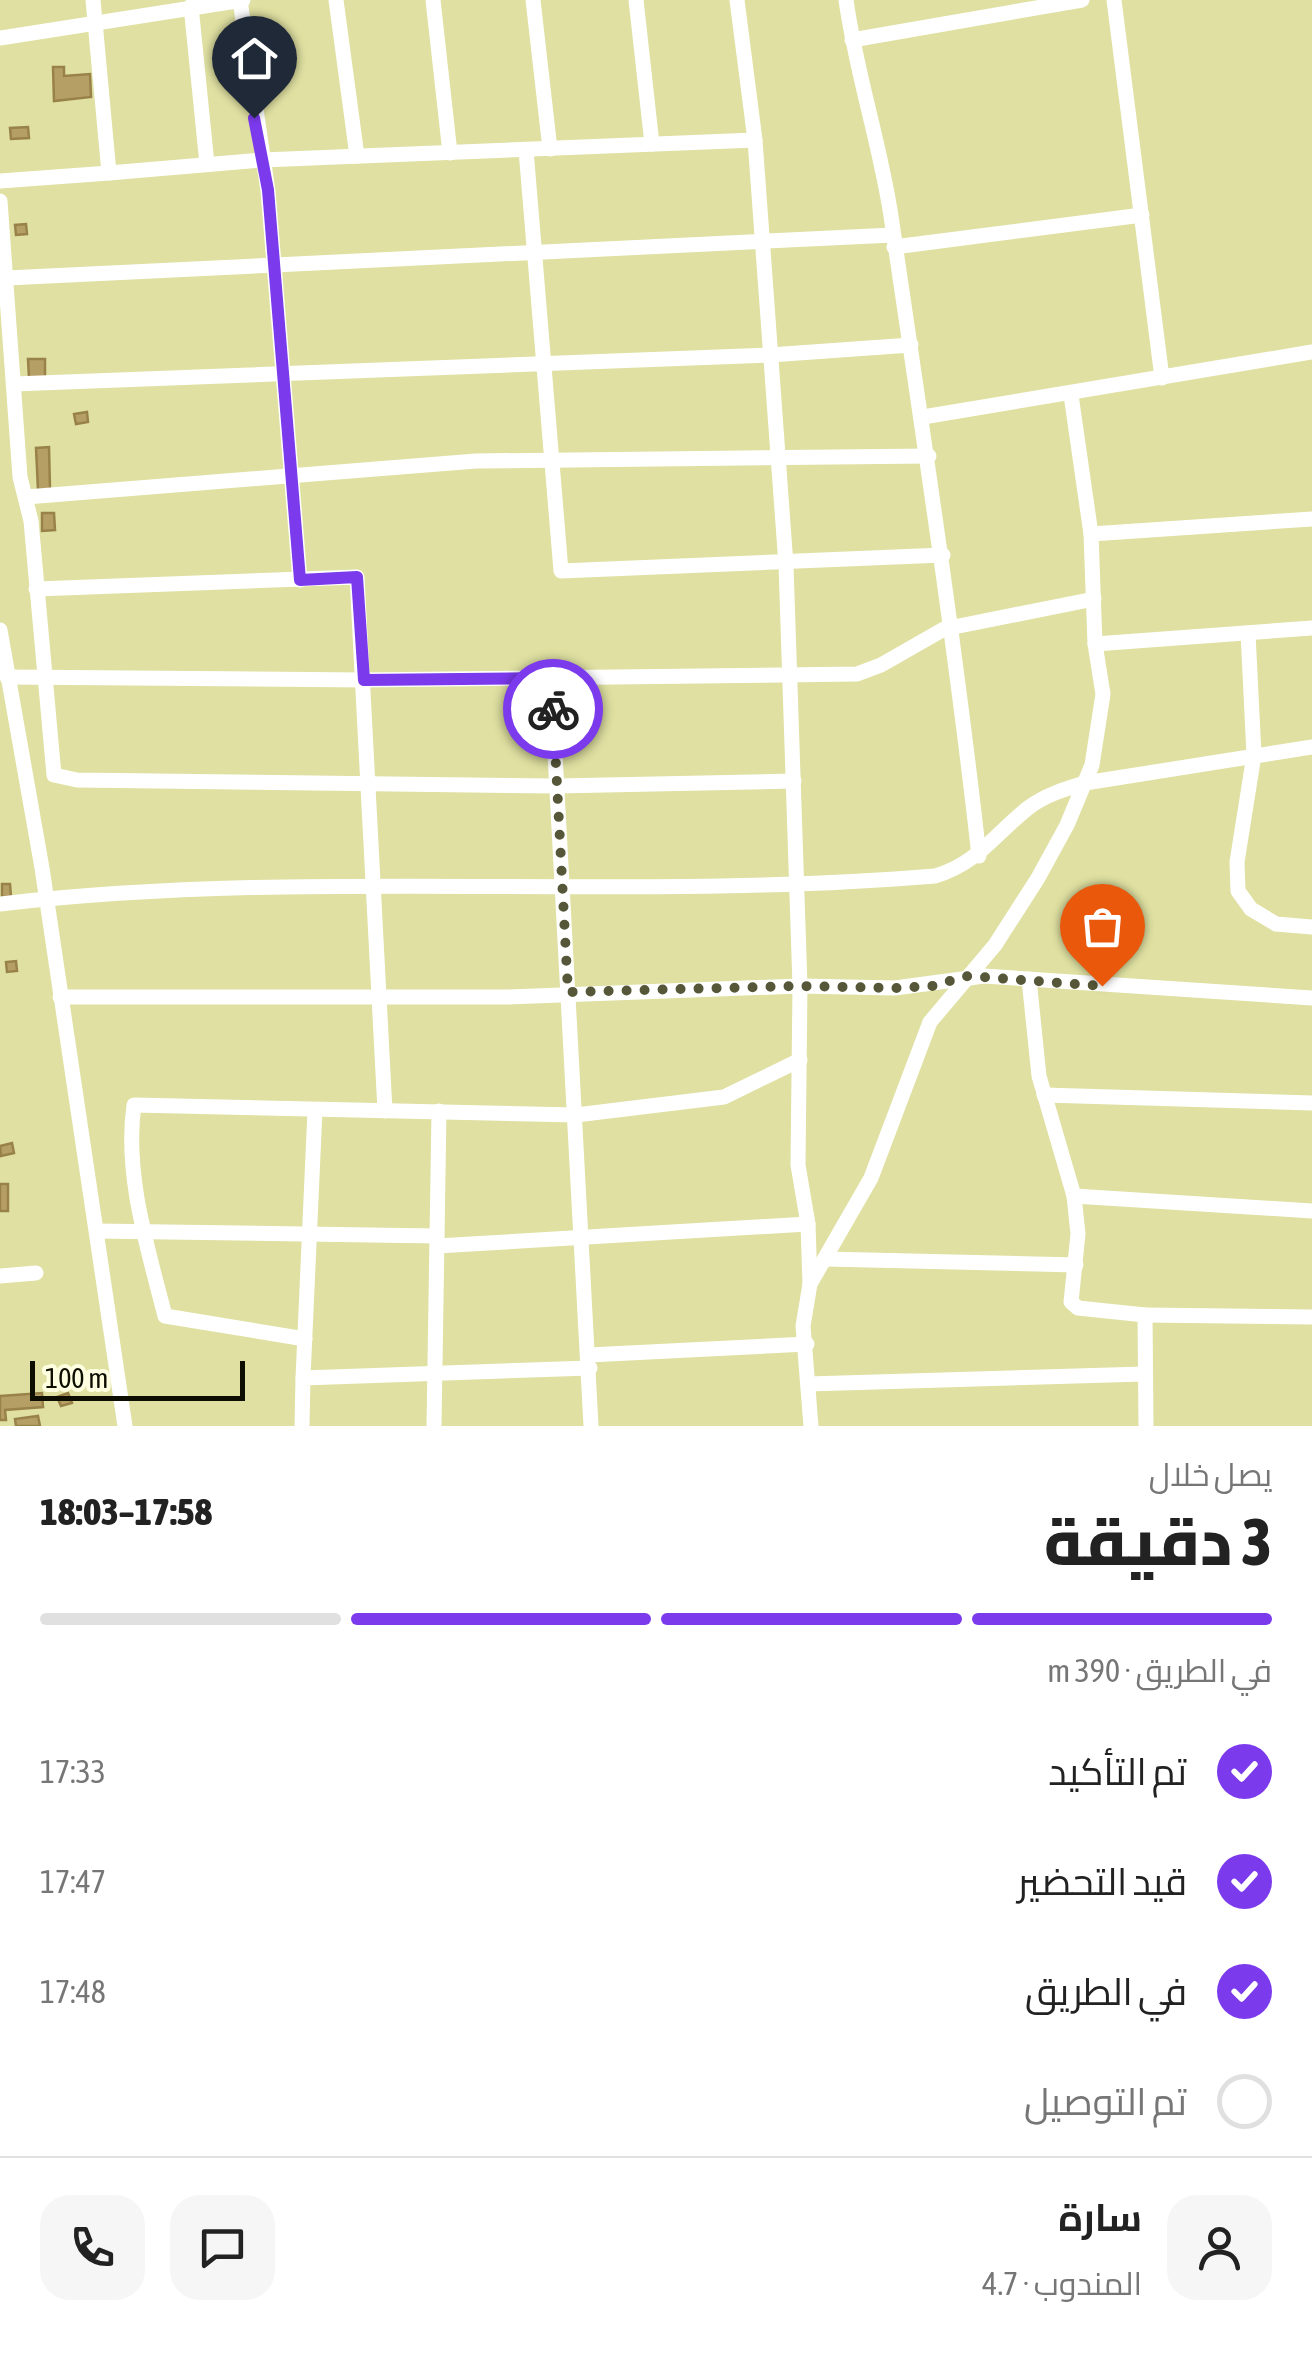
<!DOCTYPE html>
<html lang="ar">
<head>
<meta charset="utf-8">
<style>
  body { margin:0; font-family:"Asap Condensed",Cairo,sans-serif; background:#f6f6f6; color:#222; direction:rtl; height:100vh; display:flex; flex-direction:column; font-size:38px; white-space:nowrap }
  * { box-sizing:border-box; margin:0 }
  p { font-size:32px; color:#767676 }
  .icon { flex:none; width:55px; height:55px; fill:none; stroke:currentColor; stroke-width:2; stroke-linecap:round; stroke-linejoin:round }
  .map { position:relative; height:1426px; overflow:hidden; direction:ltr }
  .sheet { display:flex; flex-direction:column; background:#fff; flex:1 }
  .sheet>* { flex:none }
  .scale { position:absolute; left:30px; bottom:25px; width:215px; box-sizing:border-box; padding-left:10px; border:5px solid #0d0d00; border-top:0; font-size:28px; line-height:35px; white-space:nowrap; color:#0d0d00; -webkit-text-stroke:8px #fdffe0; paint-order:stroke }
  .pin { position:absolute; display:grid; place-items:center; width:85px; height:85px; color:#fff; margin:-102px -42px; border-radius:50% 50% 50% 0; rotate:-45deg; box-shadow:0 0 10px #0007 }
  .pin .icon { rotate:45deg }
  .courier { position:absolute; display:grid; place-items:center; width:100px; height:100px; margin:-50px; border:8px solid #7c3aed; border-radius:50%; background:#fff; color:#222; box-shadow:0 2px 12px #0007 }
  .headline em { font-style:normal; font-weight:800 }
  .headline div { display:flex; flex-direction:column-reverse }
  .headline { display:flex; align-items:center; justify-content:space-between; height:170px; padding:0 40px }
  h1 { font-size:65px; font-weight:800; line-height:75px }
  .bar { display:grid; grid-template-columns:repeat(4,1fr); gap:15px 10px; align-content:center; height:120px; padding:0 40px }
  .bar i { height:12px; border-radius:8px; background:#e0e0e0 }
  .bar .current { background:#7c3aed }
  .bar p { grid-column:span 4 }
  .line { display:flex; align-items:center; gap:25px; padding:0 40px; border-top:2px solid #e0e0e0 }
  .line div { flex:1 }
  .round { display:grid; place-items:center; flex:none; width:105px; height:105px; border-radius:30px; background:#f6f6f6 }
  ol { padding:0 40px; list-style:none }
  li { display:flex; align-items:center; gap:30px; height:110px }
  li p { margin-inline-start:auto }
  li .icon { padding:10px; border-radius:50%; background:#7c3aed; color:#fff; stroke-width:4 }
  li:last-child { color:#767676 }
  li i { width:55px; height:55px; border:5px solid #e0e0e0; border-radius:50% }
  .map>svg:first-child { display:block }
</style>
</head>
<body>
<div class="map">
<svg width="1312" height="1426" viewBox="0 0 1312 1426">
  <rect width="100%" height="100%" fill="#dfe0a1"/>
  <!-- building -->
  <g fill="#b69f65" stroke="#988249" stroke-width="2.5">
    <path d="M53,67H64V76L90,74L91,97L54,101Z"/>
    <path d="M28,127L29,138L11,139L10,128Z"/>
    <path d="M26,224L27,234L16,235L15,225Z"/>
    <path d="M28,359H45V377L29,378Z"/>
    <path d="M87,412L88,422L76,424L74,414Z"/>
    <path d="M49,447L50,489L38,490L36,448Z"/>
    <path d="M42,513H54L55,530L42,531Z"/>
    <path d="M2,884H10L11,897H2Z"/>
    <path d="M16,961L17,971L7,972L6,962Z"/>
    <path d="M12,1143L14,1153L1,1156L0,1146Z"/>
    <rect x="0" y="1184" width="8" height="27"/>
    <path d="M42,1393L43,1407L5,1410L6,1420H0V1396Z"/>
    <path d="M68,1393L72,1403L61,1406L57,1397Z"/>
    <path d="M38,1416L40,1426H16L15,1419Z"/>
  </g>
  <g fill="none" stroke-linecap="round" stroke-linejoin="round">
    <!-- minor -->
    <g stroke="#fff" stroke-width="15">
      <path d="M93,0L109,173L262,160L755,140"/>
      <path d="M240,0L268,191L300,580"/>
      <path d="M336,0L357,156"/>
      <path d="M433,0L450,153"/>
      <path d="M533,0L550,149"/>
      <path d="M636,0L652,144"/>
      <path d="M737,0L755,140L786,565L800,986L798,1165L808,1224L810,1284"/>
      <path d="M846,0C856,73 880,143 891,216C922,429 955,641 979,856"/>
      <path d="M1114,0L1162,378"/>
      <path d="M191,6L207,164"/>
      <path d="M0,38L243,0"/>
      <path d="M852,40L1082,0"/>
      <path d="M526,150L561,571L943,555"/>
      <path d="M0,181L109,173"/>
      <path d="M0,201L20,477L31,521L54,775L77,780L557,786L794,781"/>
      <path d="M894,247L1142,215"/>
      <path d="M7,278L893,235"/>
      <path d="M14,384L770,355L911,345"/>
      <path d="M923,417L1312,352"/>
      <path d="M26,497L476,461L929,456"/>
      <path d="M1091,534L1312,519"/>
      <path d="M36,589L357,577L385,1111"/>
      <path d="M0,630L42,868L125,1426"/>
      <path d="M1248,633L1254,755L1237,862L1238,891L1251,909L1276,924L1312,927"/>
      <path d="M1095,644L1312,628"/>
      <path d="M7,677L364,680L857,674L881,665L944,629L1094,599"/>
      <path d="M551,679L591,1426"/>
      <path d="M0,904C310,868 624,902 935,876C977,864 995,834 1028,808C1045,795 1065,789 1085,783L1312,747"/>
      <path d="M1029,979L1039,1076L1074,1196L1078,1234L1071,1302L1078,1308L1145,1315L1146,1426"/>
      <path d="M60,997H507L800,986L895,988L984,976L1312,998"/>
      <path d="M1044,1095L1312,1103"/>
      <path d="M1074,1196L1312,1211"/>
      <path d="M97,1231L437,1236"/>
      <path d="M437,1246L808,1224"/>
      <path d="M826,1259L1076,1265"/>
      <path d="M0,1276L36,1273"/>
      <path d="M1145,1315L1312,1317"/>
      <path d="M305,1339L165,1316C148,1249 124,1174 134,1105L576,1115L724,1097L800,1060"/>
      <path d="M589,1355L807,1344"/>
      <path d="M303,1378L315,1110"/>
      <path d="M808,1384L1144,1374"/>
      <path d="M302,1426L303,1378L590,1368"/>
      <path d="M434,1426L439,1111"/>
      <path d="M811,1426L803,1326L810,1284L871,1178L930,1022L995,945L1038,878L1067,825L1092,765L1103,694L1095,644L1091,534L1071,395"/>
    </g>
  </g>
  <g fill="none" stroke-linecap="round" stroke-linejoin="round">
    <!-- done -->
    <path stroke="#565738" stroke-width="10" stroke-dasharray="0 18" d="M553,709L568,992L800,986L895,988L932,986L968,976L1102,986"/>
    <!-- route -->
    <path stroke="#7c3aed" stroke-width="12" d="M254,118L268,190L300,580L357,577L364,680L551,678L553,709"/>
  </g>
</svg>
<div class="scale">100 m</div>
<div class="pin" style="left:1102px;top:986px;background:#ea580c"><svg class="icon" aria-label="bag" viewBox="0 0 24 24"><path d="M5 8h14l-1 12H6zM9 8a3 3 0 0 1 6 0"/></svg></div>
<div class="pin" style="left:254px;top:118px;background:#1f2937"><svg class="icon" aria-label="home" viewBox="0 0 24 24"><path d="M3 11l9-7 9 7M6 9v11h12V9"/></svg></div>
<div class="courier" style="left:553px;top:709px"><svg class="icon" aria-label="bike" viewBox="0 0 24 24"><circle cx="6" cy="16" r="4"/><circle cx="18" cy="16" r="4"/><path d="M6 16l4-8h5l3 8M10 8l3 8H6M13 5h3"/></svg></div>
</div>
<section class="sheet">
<div class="headline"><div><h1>3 دقيقة</h1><p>يصل خلال</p></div><em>17:58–18:03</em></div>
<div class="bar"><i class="current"></i><i class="current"></i><i class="current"></i><i></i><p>في الطريق · 390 m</p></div>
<ol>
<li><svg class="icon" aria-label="check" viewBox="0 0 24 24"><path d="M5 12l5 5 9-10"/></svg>تم التأكيد<p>17:33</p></li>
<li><svg class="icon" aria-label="check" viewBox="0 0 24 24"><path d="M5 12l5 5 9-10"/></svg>قيد التحضير<p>17:47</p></li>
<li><svg class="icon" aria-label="check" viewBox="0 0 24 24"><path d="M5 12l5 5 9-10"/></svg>في الطريق<p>17:48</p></li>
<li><i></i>تم التوصيل</li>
</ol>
<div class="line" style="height:180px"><a class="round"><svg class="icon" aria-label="person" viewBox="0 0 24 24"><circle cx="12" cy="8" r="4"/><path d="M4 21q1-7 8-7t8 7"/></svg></a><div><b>سارة</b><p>المندوب · 4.7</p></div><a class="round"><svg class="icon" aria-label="chat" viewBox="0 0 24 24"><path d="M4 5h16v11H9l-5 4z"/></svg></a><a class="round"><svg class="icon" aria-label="phone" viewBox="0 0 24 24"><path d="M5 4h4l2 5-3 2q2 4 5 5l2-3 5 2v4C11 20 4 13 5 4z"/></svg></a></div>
</section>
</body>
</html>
